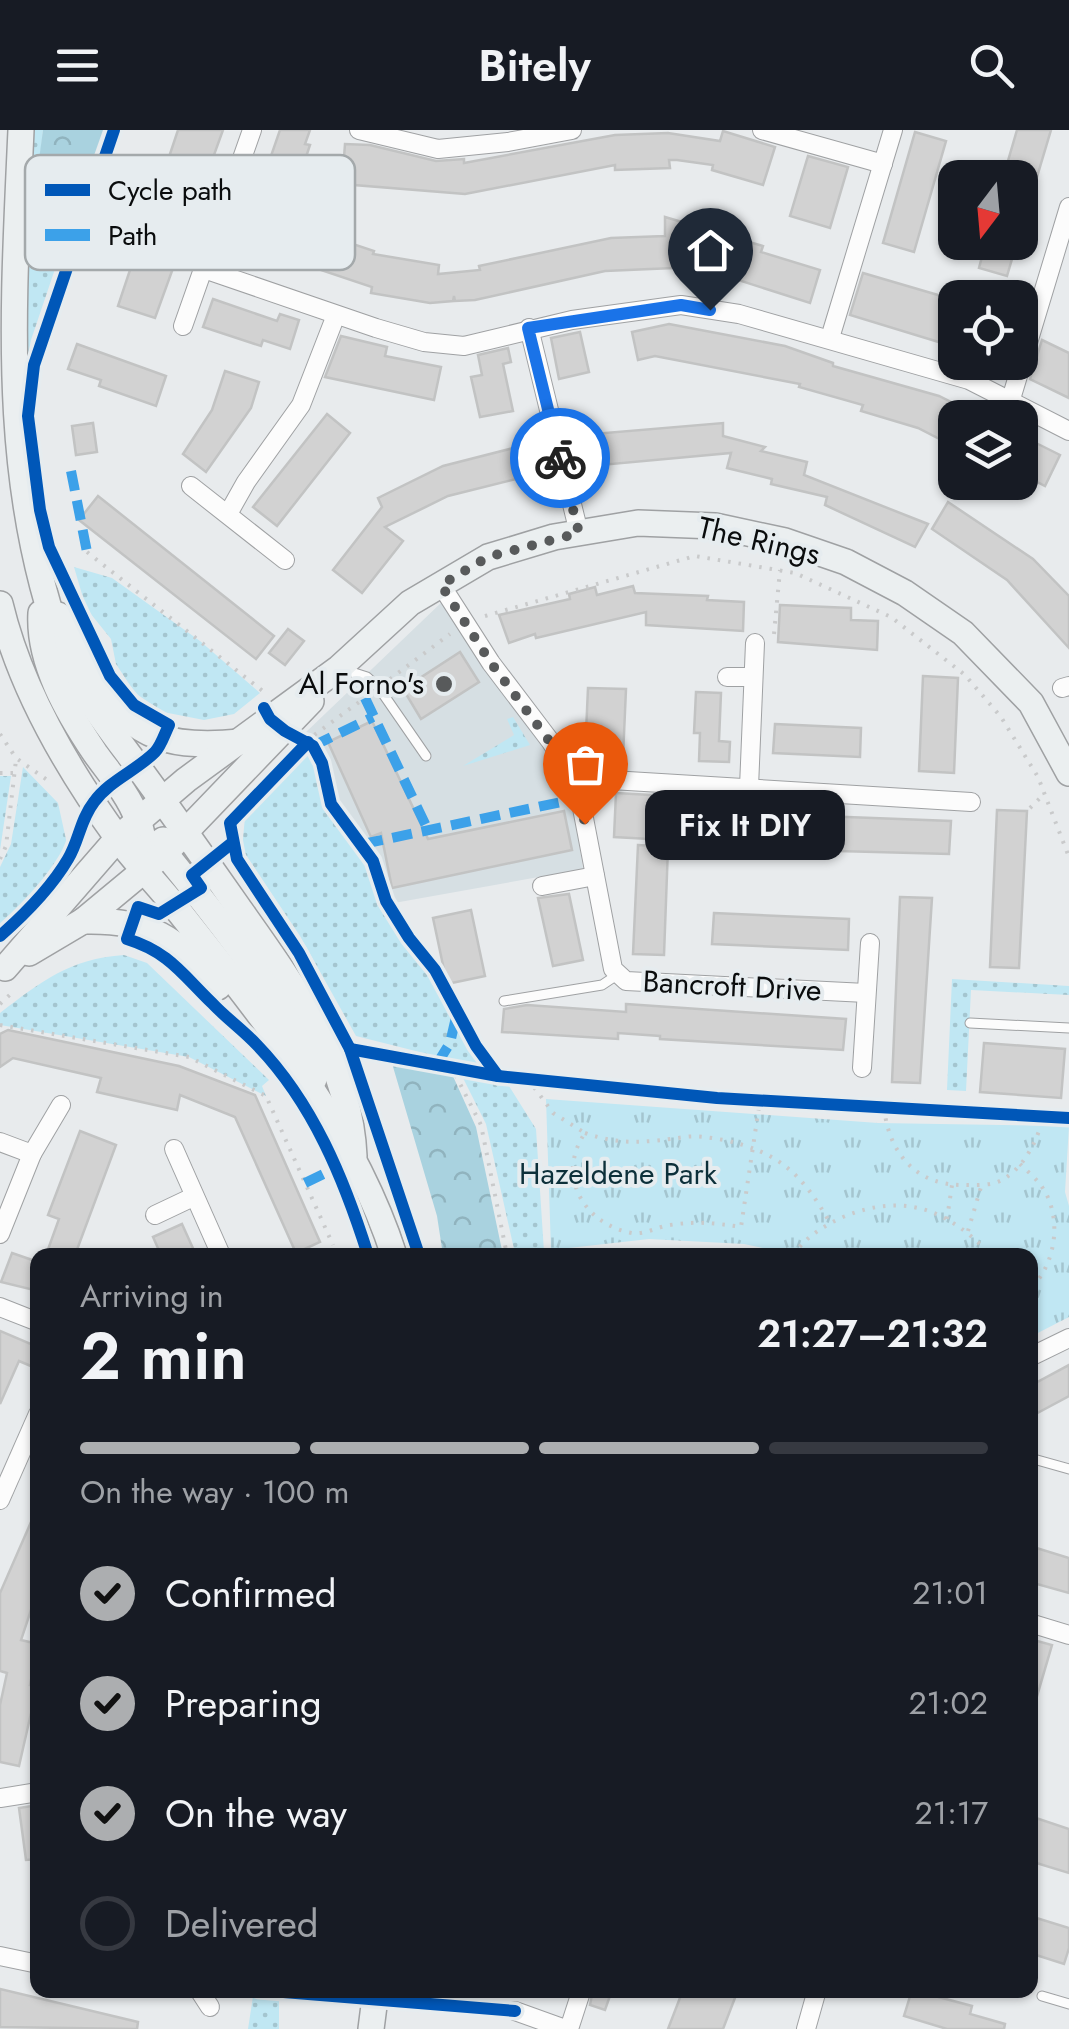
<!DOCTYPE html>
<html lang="en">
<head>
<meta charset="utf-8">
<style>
  body { margin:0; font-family:Jost,sans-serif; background:#242831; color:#f1f3f6; height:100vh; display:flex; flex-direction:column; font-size:38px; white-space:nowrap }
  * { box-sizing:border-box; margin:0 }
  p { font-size:32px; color:#9ea1a6 }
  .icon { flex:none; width:55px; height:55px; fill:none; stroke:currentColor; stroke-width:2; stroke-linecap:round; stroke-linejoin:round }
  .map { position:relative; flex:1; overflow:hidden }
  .details { position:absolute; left:30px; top:1118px; width:1008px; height:750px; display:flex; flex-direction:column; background:#171b24; border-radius:20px; box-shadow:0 2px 8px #0004 }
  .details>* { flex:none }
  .needle { width:65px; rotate:196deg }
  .tools { position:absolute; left:938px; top:30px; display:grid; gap:20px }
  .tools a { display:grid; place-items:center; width:100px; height:100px; border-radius:20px; background:#171b24; box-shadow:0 2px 8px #0004; font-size:50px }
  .pin { position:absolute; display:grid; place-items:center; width:85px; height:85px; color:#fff; margin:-102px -42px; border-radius:50% 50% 50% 0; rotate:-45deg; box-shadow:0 0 10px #0007 }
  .pin .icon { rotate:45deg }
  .courier { position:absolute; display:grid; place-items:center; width:100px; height:100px; margin:-50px; border:8px solid #1a73e8; border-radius:50%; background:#fff; color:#222; box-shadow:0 2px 12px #0007 }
  .bubble { position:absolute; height:70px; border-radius:20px; background:#171b24; box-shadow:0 2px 8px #0004; font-size:32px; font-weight:600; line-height:70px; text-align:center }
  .overview em { font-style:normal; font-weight:600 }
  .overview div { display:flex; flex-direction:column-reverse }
  .overview { display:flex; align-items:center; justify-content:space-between; height:170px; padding:0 50px }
  h1 { font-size:65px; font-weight:600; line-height:75px }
  .bar { display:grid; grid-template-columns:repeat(4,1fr); gap:15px 10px; align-content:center; height:120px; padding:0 50px }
  .bar i { height:12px; border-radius:8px; background:#363941 }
  .bar .current { background:#acaeb0 }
  .bar p { grid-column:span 4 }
  ol { padding:0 50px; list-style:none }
  li { display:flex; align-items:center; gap:30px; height:110px }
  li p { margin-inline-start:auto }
  li .icon { padding:10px; border-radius:50%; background:#acaeb0; color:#111; stroke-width:4 }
  li:last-child { color:#9ea1a6 }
  li i { width:55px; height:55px; border:5px solid #363941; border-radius:50% }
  header { display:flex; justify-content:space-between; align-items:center; height:130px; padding:0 50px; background:#171b24; font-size:45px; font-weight:600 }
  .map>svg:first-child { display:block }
</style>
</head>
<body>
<header><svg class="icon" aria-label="menu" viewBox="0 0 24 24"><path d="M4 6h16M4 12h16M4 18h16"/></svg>Bitely<svg class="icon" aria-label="search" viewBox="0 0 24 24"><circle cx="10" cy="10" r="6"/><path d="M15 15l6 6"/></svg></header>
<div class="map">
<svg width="1069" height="1899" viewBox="0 0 1069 1899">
  <defs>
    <pattern id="grass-dots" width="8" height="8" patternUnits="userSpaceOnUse" patternTransform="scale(2.5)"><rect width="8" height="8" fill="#c0e7f3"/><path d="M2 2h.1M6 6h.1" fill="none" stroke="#a4c5cf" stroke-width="1.8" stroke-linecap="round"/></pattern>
    <pattern id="forest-crowns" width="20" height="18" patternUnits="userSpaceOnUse" patternTransform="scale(2.5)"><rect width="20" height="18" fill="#a9d2df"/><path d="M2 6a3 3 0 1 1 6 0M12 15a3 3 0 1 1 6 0" fill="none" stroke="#90b3be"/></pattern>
    <pattern id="park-tufts" width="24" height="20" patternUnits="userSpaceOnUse" patternTransform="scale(2.5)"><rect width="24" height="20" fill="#c0e7f3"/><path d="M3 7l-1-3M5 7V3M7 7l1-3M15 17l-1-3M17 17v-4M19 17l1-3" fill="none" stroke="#a4c5cf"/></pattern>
  </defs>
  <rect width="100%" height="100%" fill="#e8ebed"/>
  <!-- built -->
  <path fill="#d6dfe3" d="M443,471L470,518L542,608L571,659L583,739L394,773L371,732L330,678L304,604Z"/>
  <!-- grass -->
  <g fill="url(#grass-dots)">
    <path d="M33,0H43L39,37L55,63L79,68L31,210L22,256Z"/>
    <path d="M74,437L112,448L200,511L260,563L234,584L204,590L163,582L135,563L116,534L111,509L86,478Z"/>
    <path d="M513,587L530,615L463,636L514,605L507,589Z"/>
    <path d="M309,621L327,679L359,715L390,792L430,844L487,939L356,906L300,806L242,719L245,687Z"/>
    <path d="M23,637L58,673L67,714L50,743L0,797V737L11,714Z"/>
    <path d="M0,646H11L0,720Z"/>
    <path d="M124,825L147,833L269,950L262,956L266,966L189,927L0,895V883C42,851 69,829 124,825Z"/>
    <path d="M952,849L1069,856V865L971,860L966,961L947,960Z"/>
    <path d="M463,948L509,956L536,999L544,1122L514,1119L486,994Z"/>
    <path d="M254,1860H279V1899H248Z"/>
  </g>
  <!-- forest -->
  <g fill="url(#forest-crowns)">
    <path d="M43,0H103L79,68L55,63L38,37Z"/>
    <path d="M391,930L452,944L476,997L503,1125H443L437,1086Z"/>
  </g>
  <!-- park -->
  <path fill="url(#park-tufts)" d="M546,969L878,993L1069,996L1065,1062L1069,1076V1187L1030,1207V1125H795L744,1114L649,1109L551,1120Z"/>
  <!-- building -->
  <g fill="#d2d2d2" stroke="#c2c3c3" stroke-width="2.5">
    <path d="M178,0H223L155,188L118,176L141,107L150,110L168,53L161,51Z"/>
    <path d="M280,0H310L305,14L310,15L280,106L272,103L263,129L234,119L241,100L245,101Z"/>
    <path d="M1017,0H1051L1025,87H1020V48H1003Z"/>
    <path d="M723,1L775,17L763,55L712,40L713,35L677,30H669L670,38L615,40V35L465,64L342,54L345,14L370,15L436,31L464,29V33L615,5L668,3L720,11Z"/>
    <path d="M915,2L946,11L914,122L883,113Z"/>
    <path d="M808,26L848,37L830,98L790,86Z"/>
    <path d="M665,87L763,116L761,122L820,140L810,173L673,129V138L605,141L475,170L455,171L454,166L453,171L430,173L371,163L372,157L306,135L317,102L374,121L373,124L439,135L438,144L480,140L479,136L611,108L665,106Z"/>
    <path d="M986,112H1017L1007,146L979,138Z"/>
    <path d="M863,143L955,170V217L850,185Z"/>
    <path d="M213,169L277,191L280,184L299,190L290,219L263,210L261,216L203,197Z"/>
    <path d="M669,194L785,216L833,233V236L939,266L983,288H955V317L918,298L861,281L863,275L799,257L800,254L655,226L638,230L632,202Z"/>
    <path d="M580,202L589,242L559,249L551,208Z"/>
    <path d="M341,206L387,217L385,226L441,237L434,270L325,247Z"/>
    <path d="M1042,210L1069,223V268L1030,249Z"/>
    <path d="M77,214L166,246L156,276L99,256L101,250L68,239Z"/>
    <path d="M508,218L511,232L503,234L513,281L480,287L471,247L482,245L478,225Z"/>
    <path d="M225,241L259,252L251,278L206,342L183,324L212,280Z"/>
    <path d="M327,284L350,303L277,396L253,377Z"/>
    <path d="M93,293L97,322L76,325L72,296Z"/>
    <path d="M723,293V306L765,317L761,321L807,332L804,345L928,394L915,417L825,375L827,367L771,354L772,349L727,338L731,323L600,335L601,340L581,344L573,304L593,300L594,304Z"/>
    <path d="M1020,305L1060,325L1045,356L1020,343Z"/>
    <path d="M533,313L540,343L448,366L385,397L403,411L362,463L333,440L382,377L378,368L443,336Z"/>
    <path d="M98,366L274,506L256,529L79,390Z"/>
    <path d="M948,372L1033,429L1069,466V518L1007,450L932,399Z"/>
    <path d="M633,456L635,463L708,466L707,470L744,472L743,501L646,495V482L536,508L535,504L509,513L499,485L570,469L569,464L595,457L597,465Z"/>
    <path d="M780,475L851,478V490L878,491L877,520L778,512Z"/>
    <path d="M288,499L304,511L285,535L269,523Z"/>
    <path d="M460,522L479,552L421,589L403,559Z"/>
    <path d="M923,546L958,548L954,643L919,641Z"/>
    <path d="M588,558L626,559L623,627L585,625Z"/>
    <path d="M696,562L721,563L719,611L730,612L729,632L699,631L700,603H694Z"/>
    <path d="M372,591L428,709L564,681L572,720L392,758L381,703L371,707L328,612Z"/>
    <path d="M775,594L861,598L860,627L773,623Z"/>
    <path d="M616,663L651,665L649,709L614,707Z"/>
    <path d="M997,680L1027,681L1019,838L990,837Z"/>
    <path d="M694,681L951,691L949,724L692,717Z"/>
    <path d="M638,715L668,717L664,825L633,824Z"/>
    <path d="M569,764L583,830L553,836L538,768Z"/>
    <path d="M900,767L932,768L920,953L892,952Z"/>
    <path d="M471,780L485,846L447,854L433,788Z"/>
    <path d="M714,783L849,789L848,820L712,814Z"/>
    <path d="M626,874L846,889L843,920L660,909V906L618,903V909L502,902L504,879L527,875L626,882Z"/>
    <path d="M8,900L179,936L255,965L320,1112L296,1123L235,987L180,965L177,980L97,962L101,948L13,928L0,937V904Z"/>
    <path d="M984,913L1065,919L1061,968L980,962Z"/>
    <path d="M80,1001L116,1015L75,1125H46L59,1089L48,1085Z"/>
    <path d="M182,1094L196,1125H161L153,1107Z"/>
    <path d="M12,1123L38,1132V1161L1,1152Z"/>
    <path d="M0,1201L38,1217V1239L19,1231L0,1274Z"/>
    <path d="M1069,1235V1266L1030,1287V1256Z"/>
    <path d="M38,1376V1459L21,1510L38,1514L30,1555L37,1557L19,1636L0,1632V1575L7,1543L0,1541V1463Z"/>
    <path d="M1030,1416L1069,1428V1463L1030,1452Z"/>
    <path d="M1030,1509L1052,1515L1035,1573L1030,1572Z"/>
    <path d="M38,1675V1729L26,1730L19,1678Z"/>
    <path d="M1030,1686L1069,1699V1743L1030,1731Z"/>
    <path d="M1030,1786L1069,1798V1818L1064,1834L1030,1823Z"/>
    <path d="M0,1859L138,1892L137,1899L0,1897Z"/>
    <path d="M593,1860H612L605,1880L590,1875Z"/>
    <path d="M683,1860H738L723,1899H668Z"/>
    <path d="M912,1860L972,1876L970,1884L1005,1894L1004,1899H947L904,1886Z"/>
  </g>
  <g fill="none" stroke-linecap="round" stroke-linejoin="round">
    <!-- lane casing -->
    <g stroke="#9fa1a3" stroke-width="11">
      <g id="lane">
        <path d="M345,540L367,547L379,558L426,626"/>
        <path d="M504,871L602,855L617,845"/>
        <path d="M970,893L1069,898"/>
        <path d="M1030,1328L1069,1339"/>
        <path d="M1042,1866L1069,1874"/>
      </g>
    </g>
    <!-- street casing -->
    <g stroke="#9fa1a3" stroke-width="20">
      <g id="street">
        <path d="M359,0L438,19L508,12L572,0"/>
        <path d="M762,0L883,34"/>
        <path d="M204,139L376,198L424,212L464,216L572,190L681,175L739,184L969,250L1069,301"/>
        <path d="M183,196L252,0"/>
        <path d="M529,198L579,403"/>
        <path d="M830,208L893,0"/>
        <path d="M1011,269L1069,77"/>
        <path d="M191,356L285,430"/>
        <path d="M228,384L246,352L301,275L336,185"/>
        <path d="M441,455L491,533L551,612L577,652L613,839L626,851L866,863"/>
        <path d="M727,547H753"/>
        <path d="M1062,558L1069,556"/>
        <path d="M577,652L595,649L971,672"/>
        <path d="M749,657L755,513"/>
        <path d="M542,756L595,746"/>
        <path d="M862,938L870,813"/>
        <path d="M0,1012L32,1024"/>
        <path d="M174,1019L221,1125"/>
        <path d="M155,1085L193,1067"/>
        <path d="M0,1104L32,1024L61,975"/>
        <path d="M0,1177L38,1192"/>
        <path d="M1030,1227L1069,1208"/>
        <path d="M0,1370L38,1284"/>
        <path d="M1030,1493L1069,1505"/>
        <path d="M0,1668L38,1662"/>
        <path d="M0,1826L38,1834"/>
        <path d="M199,1860L210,1877"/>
        <path d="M515,1881L565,1899"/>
        <path d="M569,1899L581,1862"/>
        <path d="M806,1899L817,1860"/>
      </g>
    </g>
    <!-- secondary casing -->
    <g stroke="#9fa1a3" stroke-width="28">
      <g id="secondary">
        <path d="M21,0C13,181 0,358 66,528C86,570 114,604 141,641C174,686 206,731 238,777C291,852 350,931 354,1026"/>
        <path d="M0,474C20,558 68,640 119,710C137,734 159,756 177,779C261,885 352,995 394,1125"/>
        <path d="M41,483C38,532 68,583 95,623C110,644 128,664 137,688C144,705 145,722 145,741"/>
        <path d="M58,485C76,506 85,528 99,552C133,612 176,618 240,612"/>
        <path d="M163,710L165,723C217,789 286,870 314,949"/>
        <path d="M83,791C149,789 177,808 218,857"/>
        <path d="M29,823L83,791L165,723L311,571"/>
        <path d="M5,838L118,708L186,650L339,538L410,473L488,427L554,407L638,393L715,396L785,411L846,432L905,463L963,503L1031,573L1069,643"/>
        <path d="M371,1899L376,1860"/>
      </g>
    </g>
    <!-- path -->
    <g stroke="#c9cacb" stroke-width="4" stroke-dasharray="2.5 8" stroke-linecap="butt">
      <path d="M87,422L264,562"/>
      <path d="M485,486L695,426L795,443L891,487L965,545L1001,587L1038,647L1069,727"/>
      <path d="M774,504L780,440"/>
      <path d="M390,549L450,504"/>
      <path d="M0,604L16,628L50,652"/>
      <path d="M306,611L366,567"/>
      <path d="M0,643H15"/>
      <path d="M1030,678L1044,664"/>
      <path d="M0,729L6,716L16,630"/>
      <path d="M0,874L15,860"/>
      <path d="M0,895L189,927L266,966L333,1115"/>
      <path d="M451,936L481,995L507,1125"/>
      <path d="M528,949L553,983L585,1003C556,1045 583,1094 632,1103C644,1105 657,1097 670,1095C695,1091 716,1093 741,1097L760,970"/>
      <path d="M884,978C889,1023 916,1056 964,1055C976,1055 991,1056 1002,1050C1026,1036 1036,1011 1044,987"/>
      <path d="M585,1003C621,1016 648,1012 685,1007C698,1005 711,1008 724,1010C779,1022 803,1045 830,1093"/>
      <path d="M1020,1034C1027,1041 1037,1049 1042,1057C1063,1087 1056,1135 1030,1159"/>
      <path d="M947,1089L952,1055"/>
      <path d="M968,1101L981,1057"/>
      <path d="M507,1122L530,1125"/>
      <path d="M793,1125C806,1107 823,1096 843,1087C904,1062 947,1079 991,1125"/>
    </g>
    <!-- lane -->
    <use href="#lane" stroke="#fcfcfc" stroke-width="9"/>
    <!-- street -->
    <use href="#street" stroke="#fcfcfc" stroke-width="18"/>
    <!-- secondary -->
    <use href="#secondary" stroke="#ebeff0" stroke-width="25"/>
    <!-- quiet -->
    <g stroke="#3ca1e9" stroke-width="10" stroke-dasharray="20 10" stroke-linecap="butt">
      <path d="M71,341L87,422"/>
      <path d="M365,568L428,700"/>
      <path d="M313,616L373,587"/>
      <path d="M363,714L580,668"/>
      <path d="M437,934L450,913L457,883"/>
      <path d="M305,1053L336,1038"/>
    </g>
    <!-- cycleway casing -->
    <g stroke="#e6ecef" stroke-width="19">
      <g id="cycleway">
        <path d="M264,578L270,589L285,601L313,616L322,633L331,674L373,731L386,771L409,808L435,840L476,916L498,946"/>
        <path d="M308,612L230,693L237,729L299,823L350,919L419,1125"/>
        <path d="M232,713L192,745L201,758L196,761L159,784L138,777L127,809C169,822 182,844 212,873C226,888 243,900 257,915C313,973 344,1049 368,1125"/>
        <path d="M0,806C25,784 51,758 68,729C79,711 80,690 94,672C110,650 136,641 155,622C161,616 165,603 169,595L134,575L110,546L49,417L40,380L28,286L34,235L114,0"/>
        <path d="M350,919L498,946L717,968L1069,988"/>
        <path d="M259,1860L515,1881"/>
      </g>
    </g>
    <!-- cycleway -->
    <use href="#cycleway" stroke="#0057b8" stroke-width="12"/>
  </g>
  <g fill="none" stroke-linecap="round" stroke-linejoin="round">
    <!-- done -->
    <path stroke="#585a5b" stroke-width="10" stroke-dasharray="0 18" d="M560,328L579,403L488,427L441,455L491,533L565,632L577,652L585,694"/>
    <!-- route -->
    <path stroke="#1a73e8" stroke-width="12" d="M560,328L528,198L681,175L710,180"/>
  </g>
  <!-- markers -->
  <circle fill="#585a5b" stroke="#e6ecef" stroke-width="4" cx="444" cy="554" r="10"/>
  <g text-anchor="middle" stroke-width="8" stroke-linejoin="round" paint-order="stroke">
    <!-- street labels -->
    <g font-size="30" fill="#0a0c0d" stroke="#e6ecef">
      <text transform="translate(759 411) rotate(13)" y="10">The Rings</text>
      <text transform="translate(732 856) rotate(3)" y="10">Bancroft Drive</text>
    </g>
    <!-- poi labels -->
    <g font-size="30" fill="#0a0c0d" stroke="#e6ecef" text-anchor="end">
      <text x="424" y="564">Al Forno's</text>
    </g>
    <!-- park labels -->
    <g font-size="30" fill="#0d303a" stroke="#e6ecef">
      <text x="618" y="1054">Hazeldene Park</text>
    </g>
  </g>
  <!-- legend -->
  <rect x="25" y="25" width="330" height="115" rx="15" fill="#e6ecef" stroke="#a4a9ab" stroke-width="2.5"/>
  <rect x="45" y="54" width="45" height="12" fill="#0057b8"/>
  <rect x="45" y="99" width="45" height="12" fill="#3ca1e9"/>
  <g font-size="28" fill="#0a0c0d">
    <text x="108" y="70">Cycle path</text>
    <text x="108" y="115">Path</text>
  </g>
</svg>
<div class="tools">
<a><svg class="needle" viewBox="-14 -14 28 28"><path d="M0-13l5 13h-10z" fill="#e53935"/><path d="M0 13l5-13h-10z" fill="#9ea1a6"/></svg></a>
<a><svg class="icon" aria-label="locate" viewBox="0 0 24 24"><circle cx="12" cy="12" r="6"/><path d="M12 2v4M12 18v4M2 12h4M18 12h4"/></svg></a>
<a><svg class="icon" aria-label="layers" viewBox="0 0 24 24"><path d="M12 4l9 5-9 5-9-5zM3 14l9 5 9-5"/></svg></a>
</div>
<div class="pin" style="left:585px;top:694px;background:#ea580c"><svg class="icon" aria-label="bag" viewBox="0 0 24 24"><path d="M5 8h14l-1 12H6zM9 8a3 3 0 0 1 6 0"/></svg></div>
<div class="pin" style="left:710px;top:180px;background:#1f2937"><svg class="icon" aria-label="home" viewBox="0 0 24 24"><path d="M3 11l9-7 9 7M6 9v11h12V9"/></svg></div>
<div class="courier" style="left:560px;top:328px"><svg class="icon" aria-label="bike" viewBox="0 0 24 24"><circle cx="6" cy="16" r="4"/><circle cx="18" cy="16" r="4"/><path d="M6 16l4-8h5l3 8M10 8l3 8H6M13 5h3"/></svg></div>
<div class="bubble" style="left:645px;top:660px;width:200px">Fix It DIY</div>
<section class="details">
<div class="overview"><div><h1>2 min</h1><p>Arriving in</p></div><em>21:27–21:32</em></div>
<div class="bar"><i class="current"></i><i class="current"></i><i class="current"></i><i></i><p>On the way · 100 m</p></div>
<ol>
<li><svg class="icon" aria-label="check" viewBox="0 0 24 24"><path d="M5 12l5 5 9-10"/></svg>Confirmed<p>21:01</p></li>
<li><svg class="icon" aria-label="check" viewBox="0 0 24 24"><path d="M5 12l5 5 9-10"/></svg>Preparing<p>21:02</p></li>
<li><svg class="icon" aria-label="check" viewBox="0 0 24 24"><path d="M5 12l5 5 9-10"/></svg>On the way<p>21:17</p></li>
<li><i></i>Delivered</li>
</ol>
</section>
</div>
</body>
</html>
